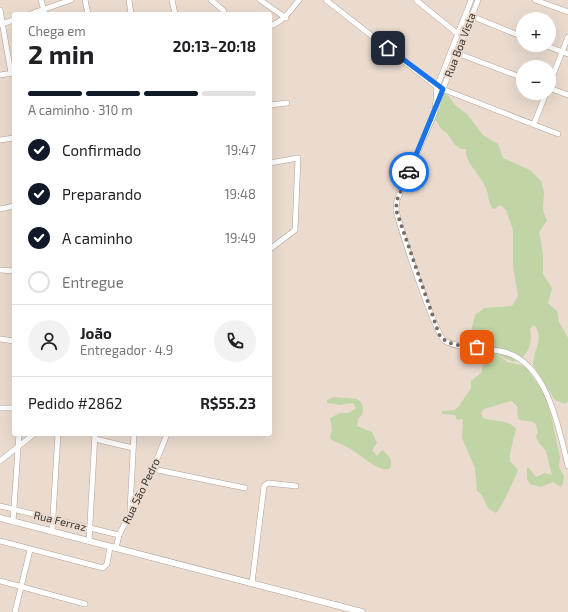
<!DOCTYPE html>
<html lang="pt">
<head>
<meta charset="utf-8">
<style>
  body { margin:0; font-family:"Exo 2",sans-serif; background:#f2f2f2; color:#202124; height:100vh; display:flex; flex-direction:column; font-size:15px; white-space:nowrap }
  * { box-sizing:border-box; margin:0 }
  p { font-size:13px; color:#757577 }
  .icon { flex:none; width:22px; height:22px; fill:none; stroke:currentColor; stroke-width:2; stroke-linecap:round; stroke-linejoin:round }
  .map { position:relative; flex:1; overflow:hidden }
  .drawer { position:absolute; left:12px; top:12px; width:260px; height:424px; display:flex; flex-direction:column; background:#fff; border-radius:4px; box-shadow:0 4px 16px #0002 }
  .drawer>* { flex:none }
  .tools { position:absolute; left:516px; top:12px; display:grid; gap:8px }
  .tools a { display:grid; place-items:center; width:40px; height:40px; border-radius:50%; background:#fff; box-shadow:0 4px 16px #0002; font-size:20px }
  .pin { position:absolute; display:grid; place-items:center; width:34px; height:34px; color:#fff; margin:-17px; border-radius:8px; box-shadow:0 2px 6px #0006 }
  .courier { position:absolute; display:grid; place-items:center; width:40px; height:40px; margin:-20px; border:3px solid #1a73e8; border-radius:50%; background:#fff; color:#222; box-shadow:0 1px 5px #0007 }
  .headline em { font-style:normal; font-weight:700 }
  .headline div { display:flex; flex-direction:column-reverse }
  .headline { display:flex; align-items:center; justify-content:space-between; height:68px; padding:0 16px }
  h1 { font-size:26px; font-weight:700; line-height:30px }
  .bar { display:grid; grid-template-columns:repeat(4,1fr); gap:6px 4px; align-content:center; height:48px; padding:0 16px }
  .bar i { height:5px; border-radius:3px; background:#e0e0e0 }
  .bar .current { background:#111827 }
  .bar p { grid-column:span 4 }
  .line { display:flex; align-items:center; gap:10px; padding:0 16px; border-top:1px solid #e0e0e0 }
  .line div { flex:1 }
  .round { display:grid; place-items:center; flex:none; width:42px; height:42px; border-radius:21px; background:#f2f2f2 }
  ol { padding:0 16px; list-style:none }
  li { display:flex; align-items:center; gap:12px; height:44px }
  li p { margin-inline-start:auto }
  li .icon { padding:4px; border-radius:50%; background:#111827; color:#fff; stroke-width:4 }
  li:last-child { color:#757577 }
  li i { width:22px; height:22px; border:2px solid #e0e0e0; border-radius:50% }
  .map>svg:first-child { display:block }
</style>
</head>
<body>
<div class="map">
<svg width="568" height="612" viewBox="0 0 568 612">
  <rect width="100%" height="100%" fill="#ebdbcf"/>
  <!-- green -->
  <g fill="#c0d4a5">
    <path d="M443,93L448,95L455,105L467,114L483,135L498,144L503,158L530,170L541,181L544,192L543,210L547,221L539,232L543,254V274L552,288L548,303L557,311L559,322L568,338V401L565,404L555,400L533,365C533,351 545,337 534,325L530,329C533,343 529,356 514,362L497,355L508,362L525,366L544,393L551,415L560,457L559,467L564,476L563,483L561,487L553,482L541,487L530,484L527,479V468H529L536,477L545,473L552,475L546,451L539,443L536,437L538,431L535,423C529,420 524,422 518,419L517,406L511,401L484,409L481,413L483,418C495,422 508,419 516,429L510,453V461L518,470C515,478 501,509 496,513L489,509L481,494L477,491L475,468L462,438L463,420L462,419L457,420L455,415L443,414L441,411L455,410L459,406L471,388V381L482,372C481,364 487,360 488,353L484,352L472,338L471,332L475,315L484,308L512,306L518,296L513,267V230L506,210L500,205L495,209L492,208C488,202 489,195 486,188C481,175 464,162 466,149H461L455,145L447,133L442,130L434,118L439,110Z"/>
    <path d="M334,397L357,399L361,402C364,409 364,414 358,419L357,426L372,432L377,443L372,450L377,456L382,450C388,454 395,462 389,469C378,472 360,454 349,448C344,445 337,443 332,440L330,438L332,430L330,418L340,413H349L356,408L353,403L340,405L327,403V400Z"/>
  </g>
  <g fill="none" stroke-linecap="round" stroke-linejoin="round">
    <!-- minor casing -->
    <g stroke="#b1a196" stroke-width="6">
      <g id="minor">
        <path d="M41,0L45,14"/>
        <path d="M85,0L88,14"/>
        <path d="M129,0L131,14"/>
        <path d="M172,0L175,14"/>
        <path d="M211,0L223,10L225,14"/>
        <path d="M260,0L286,18"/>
        <path d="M326,0L437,87L558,134"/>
        <path d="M416,0L458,34"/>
        <path d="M471,0L437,87L435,112L397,200L396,210C400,227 435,335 445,341C455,348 490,348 504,352C548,363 559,430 568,466"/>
        <path d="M535,0L568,12"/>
        <path d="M0,10L11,73"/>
        <path d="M30,14L71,0"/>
        <path d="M469,15L523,37"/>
        <path d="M1,24L14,20"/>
        <path d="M270,26C284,21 290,11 299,0"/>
        <path d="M544,45L568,54"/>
        <path d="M454,52L523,78"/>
        <path d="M0,75L13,73"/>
        <path d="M549,85L568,37"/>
        <path d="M549,88L568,95"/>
        <path d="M436,103L439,99L478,0"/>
        <path d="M270,105L287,103"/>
        <path d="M534,124L546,93"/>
        <path d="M0,140L14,138"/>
        <path d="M270,163L298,158L295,230L270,249"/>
        <path d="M0,209L14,206"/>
        <path d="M0,270L14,271"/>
        <path d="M0,339L14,341"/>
        <path d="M0,408H14"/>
        <path d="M95,439L133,448"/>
        <path d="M0,461L34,434"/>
        <path d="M153,469L245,488"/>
        <path d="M0,506L119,535"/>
        <path d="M130,510L134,434"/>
        <path d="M13,522L19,434"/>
        <path d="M52,532L58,434"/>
        <path d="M0,541L103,568L107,564L110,547"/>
        <path d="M89,541L95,434"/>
        <path d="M116,548L119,535L153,469L167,434"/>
        <path d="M0,581L85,604"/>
        <path d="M252,583L264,486L268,483L296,486"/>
        <path d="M15,612L30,550"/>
      </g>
    </g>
    <!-- major casing -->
    <g stroke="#b1a196" stroke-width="7">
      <path id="major" d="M0,518L362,612"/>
    </g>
    <!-- minor -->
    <use href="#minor" stroke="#fff" stroke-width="5"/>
    <!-- major -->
    <use href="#major" stroke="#fff" stroke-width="6"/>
  </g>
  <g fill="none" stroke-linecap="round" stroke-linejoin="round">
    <!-- done -->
    <path stroke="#776d66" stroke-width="4" stroke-dasharray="0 7.2" d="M409,172L397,200L396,210L439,334C447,347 463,345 477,347"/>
    <!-- route -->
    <path stroke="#1a73e8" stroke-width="5" d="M388,48L443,89L409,172"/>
  </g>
  <g text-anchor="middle" stroke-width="4" stroke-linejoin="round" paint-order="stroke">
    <!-- street labels -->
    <g font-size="11" fill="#38322d" stroke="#ebdbcf">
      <text transform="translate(460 45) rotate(-69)" y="4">Rua Boa Vista</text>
      <text transform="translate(141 491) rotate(-64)" y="4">Rua São Pedro</text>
      <text transform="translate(60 521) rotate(14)" y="4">Rua Ferraz</text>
    </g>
  </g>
</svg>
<div class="tools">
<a>+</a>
<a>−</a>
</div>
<div class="pin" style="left:477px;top:347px;background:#ea580c"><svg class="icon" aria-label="bag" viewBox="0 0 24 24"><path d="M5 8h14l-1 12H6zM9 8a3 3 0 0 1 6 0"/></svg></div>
<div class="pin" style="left:388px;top:48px;background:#1f2937"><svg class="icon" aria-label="home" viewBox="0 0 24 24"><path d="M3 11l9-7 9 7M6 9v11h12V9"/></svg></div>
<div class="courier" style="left:409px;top:172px"><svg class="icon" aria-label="car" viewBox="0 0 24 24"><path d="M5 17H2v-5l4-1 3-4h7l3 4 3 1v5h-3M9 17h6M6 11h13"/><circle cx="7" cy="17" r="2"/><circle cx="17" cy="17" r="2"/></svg></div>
<section class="drawer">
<div class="headline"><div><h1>2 min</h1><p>Chega em</p></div><em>20:13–20:18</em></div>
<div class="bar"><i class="current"></i><i class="current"></i><i class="current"></i><i></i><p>A caminho · 310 m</p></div>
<ol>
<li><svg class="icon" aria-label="check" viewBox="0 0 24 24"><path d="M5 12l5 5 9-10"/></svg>Confirmado<p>19:47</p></li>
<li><svg class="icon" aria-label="check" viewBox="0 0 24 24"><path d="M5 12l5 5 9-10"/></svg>Preparando<p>19:48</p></li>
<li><svg class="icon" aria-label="check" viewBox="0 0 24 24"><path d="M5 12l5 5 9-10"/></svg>A caminho<p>19:49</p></li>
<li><i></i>Entregue</li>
</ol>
<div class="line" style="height:72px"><a class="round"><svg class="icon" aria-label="person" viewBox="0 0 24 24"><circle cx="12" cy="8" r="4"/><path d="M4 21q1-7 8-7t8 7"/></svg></a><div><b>João</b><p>Entregador · 4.9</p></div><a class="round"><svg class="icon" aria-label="phone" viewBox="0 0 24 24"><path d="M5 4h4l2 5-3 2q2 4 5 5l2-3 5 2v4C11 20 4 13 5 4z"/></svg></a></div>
<div class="line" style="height:52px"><div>Pedido #2862</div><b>R$55.23</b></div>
</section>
</div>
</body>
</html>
